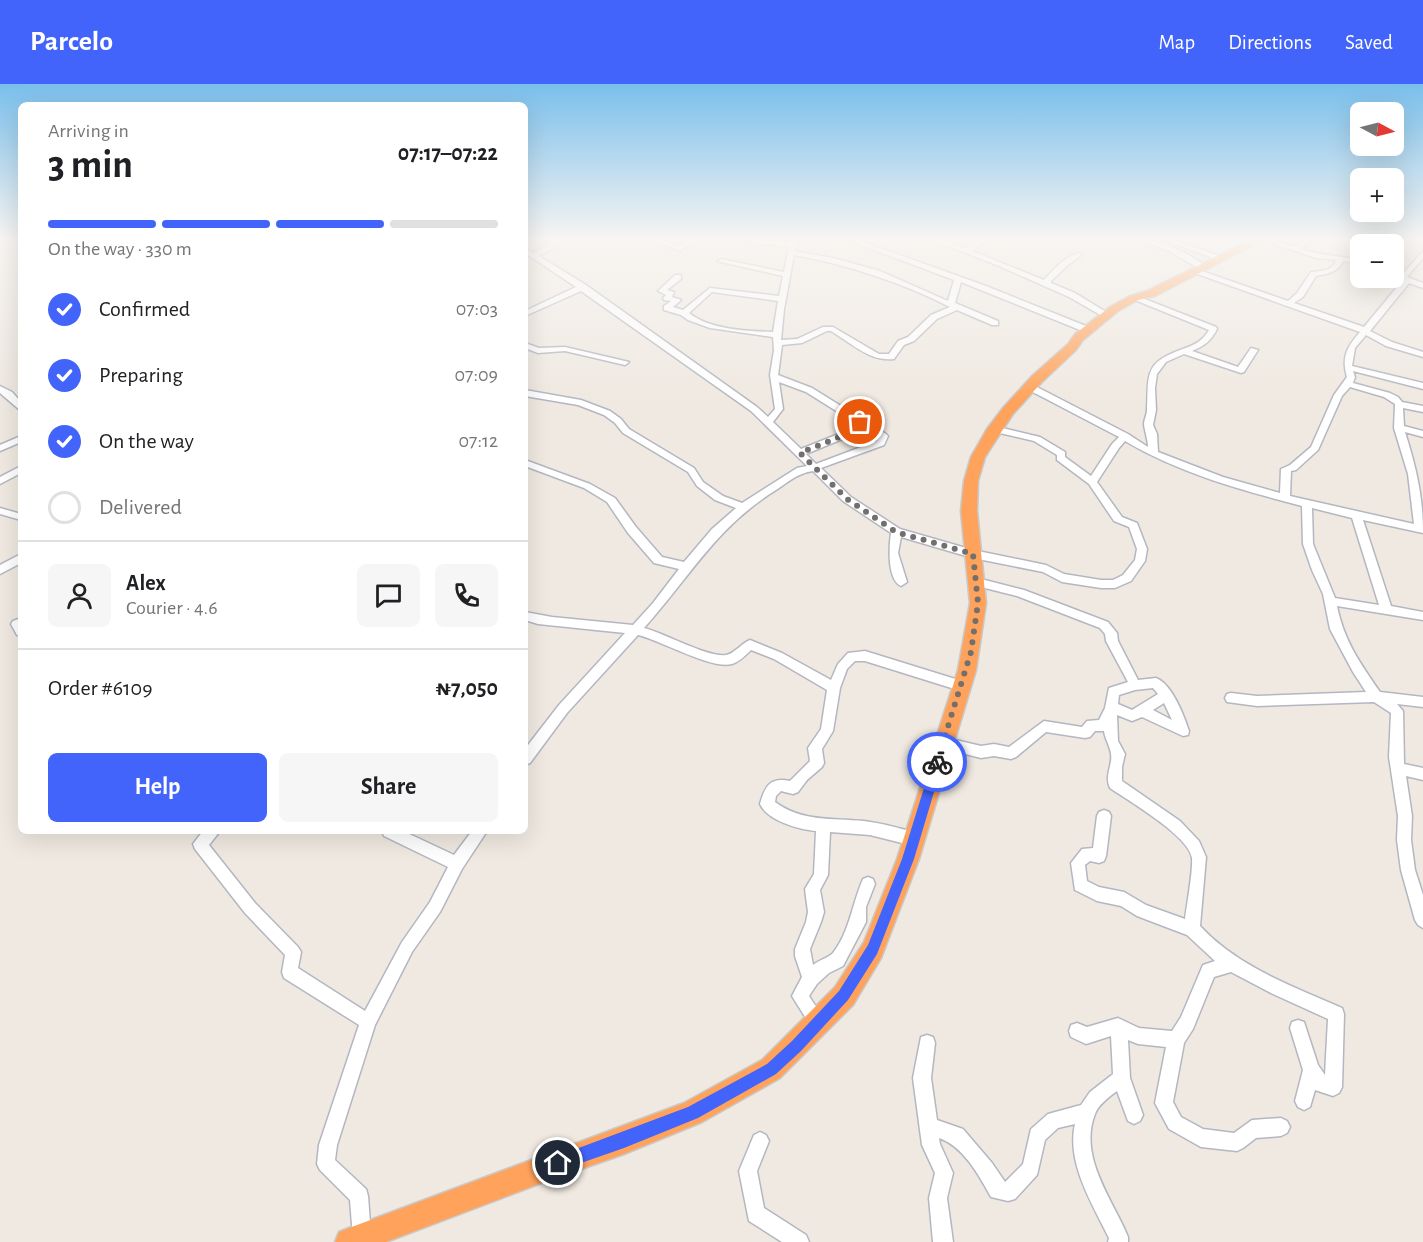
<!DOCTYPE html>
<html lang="en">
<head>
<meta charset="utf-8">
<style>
  body { margin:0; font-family:"Alegreya Sans",sans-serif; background:#f6f6f6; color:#202124; height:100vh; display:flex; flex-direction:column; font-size:22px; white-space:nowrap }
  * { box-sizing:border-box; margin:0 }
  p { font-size:20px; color:#757577 }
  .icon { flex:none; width:33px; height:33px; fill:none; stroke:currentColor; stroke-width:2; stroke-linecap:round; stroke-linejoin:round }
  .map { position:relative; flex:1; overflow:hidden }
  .drawer { position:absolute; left:18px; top:18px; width:510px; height:732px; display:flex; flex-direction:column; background:#fff; border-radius:9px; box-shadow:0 6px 24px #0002 }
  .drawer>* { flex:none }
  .needle { width:39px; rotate:97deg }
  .controls { position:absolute; left:1350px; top:18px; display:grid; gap:12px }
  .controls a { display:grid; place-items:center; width:54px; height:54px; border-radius:9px; background:#fff; box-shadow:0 6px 24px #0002; font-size:30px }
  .pin { position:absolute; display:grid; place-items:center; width:51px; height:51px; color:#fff; margin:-26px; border:3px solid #fff; border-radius:50%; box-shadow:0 2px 6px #0007 }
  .courier { position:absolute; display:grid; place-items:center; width:60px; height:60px; margin:-30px; border:4px solid #4264fb; border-radius:50%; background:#fff; color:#222; box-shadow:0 2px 8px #0007 }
  .head em { font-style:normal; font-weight:700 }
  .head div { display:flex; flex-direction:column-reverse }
  .head { display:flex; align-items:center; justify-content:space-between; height:102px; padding:0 30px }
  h1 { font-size:39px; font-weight:700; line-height:45px }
  .bar { display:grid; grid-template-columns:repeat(4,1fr); gap:9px 6px; align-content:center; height:72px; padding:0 30px }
  .bar i { height:8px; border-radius:4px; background:#e0e0e0 }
  .bar .active { background:#4264fb }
  .bar p { grid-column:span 4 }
  .line { display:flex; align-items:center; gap:15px; padding:0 30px; border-top:2px solid #e0e0e0 }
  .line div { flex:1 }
  .round { display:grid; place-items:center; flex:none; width:63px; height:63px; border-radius:9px; background:#f6f6f6 }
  ol { padding:0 30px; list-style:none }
  li { display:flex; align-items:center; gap:18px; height:66px }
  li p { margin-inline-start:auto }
  li .icon { padding:6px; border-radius:50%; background:#4264fb; color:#fff; stroke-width:4 }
  li:last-child { color:#757577 }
  li i { width:33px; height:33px; border:3px solid #e0e0e0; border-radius:50% }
  .cta { display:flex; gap:12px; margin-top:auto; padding:12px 30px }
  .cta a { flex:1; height:69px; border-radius:9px; background:#4264fb; color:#fff; font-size:24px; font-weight:700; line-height:69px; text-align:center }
  .cta a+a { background:#f6f6f6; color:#202124 }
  header { display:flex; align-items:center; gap:36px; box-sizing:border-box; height:84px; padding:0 30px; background:#4264fb; color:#fff }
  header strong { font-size:28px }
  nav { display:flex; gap:33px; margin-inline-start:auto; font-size:21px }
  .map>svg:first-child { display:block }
</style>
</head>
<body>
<header>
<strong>Parcelo</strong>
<nav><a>Map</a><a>Directions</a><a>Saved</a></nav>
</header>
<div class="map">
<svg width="1423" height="1158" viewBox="0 0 1423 1158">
  <rect width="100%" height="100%" fill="#efe9e1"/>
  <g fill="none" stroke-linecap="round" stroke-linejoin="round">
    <!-- minor casing -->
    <g stroke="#b4b7c1" stroke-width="3">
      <g id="minor">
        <path d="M559,155H567L539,172L586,201L757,323L768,333L775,325L770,291L774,266L773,253L710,244L688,236L681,231L664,226V222L671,217L664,216L663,214L666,211L658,207L675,191H681V195L667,206L674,208L672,213L681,216L673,223L683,226L710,204L779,212L783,192L717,177L721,175L784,188L789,162L723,157L720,155L790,158L791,155H797L795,167L833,174L880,187L948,217L954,196L845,155H855L986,202L1091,244V248H1085L961,198L955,219L998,237V241H992L957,226L937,235L914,257L904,261L894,275C870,278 851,259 831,247H827L802,259L782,261L778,291L812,304L886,350L888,352L884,361L821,384L851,413L900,445L973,466L1046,481L1064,490L1101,496H1113L1123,491L1135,476L1137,465L1129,443L1114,437L1089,400L1057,376V371L1034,357L991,347L989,345L994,342L1040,353L1065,368V373L1091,392L1112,360L1119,353L1027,305V301H1033L1128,350L1148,363C1148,356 1144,344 1144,340C1144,335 1147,331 1147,326C1149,290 1143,279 1183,265C1194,261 1203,257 1209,246L1130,214L1137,212L1216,243L1217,245C1211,257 1204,262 1192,267L1238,283L1251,264L1258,266L1244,288L1241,289L1184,270L1166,278L1157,290L1155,304L1156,326L1153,341L1157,350L1158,368L1223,393L1280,409L1281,385L1290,381L1311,363L1334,311L1347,293C1341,273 1347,263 1360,248L1189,187L1196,185L1288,217L1297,209L1311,188C1321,187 1333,187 1336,176L1316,174L1260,155H1270L1295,163L1305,155H1313L1301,165C1320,171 1340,172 1360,176V180L1343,177C1339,188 1327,190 1316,192L1303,213L1294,219L1364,243L1402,197L1394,192V188L1402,191L1423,167V174L1407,193L1423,199V204L1409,199L1370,247L1392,258L1423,268V273L1386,262L1366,251L1355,264L1352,282L1423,299V305L1353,287L1355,293L1353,299L1390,309L1398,313L1402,318L1423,322V328L1403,324L1404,342L1423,347V353L1405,348C1416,383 1423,412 1423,449L1363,436L1391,522L1423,528V536L1337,522C1344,557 1360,579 1380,608L1423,613V623L1397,620L1403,627L1404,680L1423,684V696L1406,692L1412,732L1411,756L1415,786L1423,811V844L1418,841L1415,836L1401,786L1397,756L1398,732L1389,673L1391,629L1374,618L1257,622L1227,618L1225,614L1227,610L1231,609L1257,612L1366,608L1353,588L1330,545L1323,510L1312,486L1303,460L1302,422C1241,406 1179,389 1125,357L1119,364L1097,398L1122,433L1137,439L1147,465L1145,477L1131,497L1115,504H1101L1062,498L1043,488L973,474L901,453L898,469L907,498L901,502C887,495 889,463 891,449L843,417L813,387C798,389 788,398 776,406C715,444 690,493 644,544C664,549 709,574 726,571C734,570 742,559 750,556L782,569L831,596L838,580L848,569L865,567L965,598L967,602L965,606L961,607L865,577H855L847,585L840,604L833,647L822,665L824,679L822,683L807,696L798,708L793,710L781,707L776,712L775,718C802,738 832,734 864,737C881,739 898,744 914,748L919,750L921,755L919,760L914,762L870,751L830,748L828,791L820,806L824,828L821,838L810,865L813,881C819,876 828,874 833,869C850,847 852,820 863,795L868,793L873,795L875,800L866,823V838L843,882L829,889L817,900L809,912L826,938L824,944L818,946L812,944L792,912L802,893L795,872V865L806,838L808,828L805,805L814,790L816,747C798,745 768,737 760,720C765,702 770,693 790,697L810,677L808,664L821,645L827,606L774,575L751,566C746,571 739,578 732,580C712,586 660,556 638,551L567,629L530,679L525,681V665L559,621L625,549L538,540L525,536V528L552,533L633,541L653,519L679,485L654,479L628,449L607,418L584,404L525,382V376L590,400L615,414L636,443L662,473L684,478L712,445L736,424L715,416L697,402L688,388L623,349L615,339L604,331L578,321L525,312V306L581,316L610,327L621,335L629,345L694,384L703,398L723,412L742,419L797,384L807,382L751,327L581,207L525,232V227L576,203L525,169V164L534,169ZM794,171C848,181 901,198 950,223L931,231L908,253L898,257L889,270H879L833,243H823L797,255L781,256L784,225ZM712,208L778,217L773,248C747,247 710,246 689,229ZM779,298L806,308L857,340L851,345L801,365L773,338L783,325ZM1350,303L1384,313L1395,320L1394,344L1408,390L1414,440L1290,412L1291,387L1296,386L1318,366L1342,312ZM863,344L878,353L877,357L816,380L806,370L857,349ZM1312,424L1352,434L1379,521L1335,514L1313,460Z"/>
        <path d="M650,155H660L679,162L688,155H696L680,167Z"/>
        <path d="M930,155H940L965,164L981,155H989L972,167L1044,196C1053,186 1068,169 1081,169V171L1067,182L1051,197V199L1075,209L1111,231L1104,233L1069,213L999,182Z"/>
        <path d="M1137,155C1159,155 1189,169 1207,183L1200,185L1169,167Z"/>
        <path d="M1162,155H1172L1225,174L1218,176Z"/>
        <path d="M525,259L539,264L565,263L629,278L625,281L565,267L538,269L525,264Z"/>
        <path d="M0,302L12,308L21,318V327L0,309Z"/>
        <path d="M21,352V358L0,367V361Z"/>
        <path d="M21,382V389L0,400V393Z"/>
        <path d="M0,424L21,430V436L0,430Z"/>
        <path d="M21,470V479L0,490V481Z"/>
        <path d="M977,494L1024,506L1108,538L1117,549L1118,557L1138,596L1156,594C1172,600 1184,632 1189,647L1188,651L1183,652L1142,633L1132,637L1117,631L1118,657L1125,670L1122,683V697L1180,737L1199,757L1206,773L1200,842C1238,883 1292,902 1342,924L1344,930L1342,1003L1339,1009L1333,1012L1315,1006L1310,1023L1304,1026L1298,1023L1295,1017L1303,986L1290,944L1292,938L1298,936L1304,938L1318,981L1325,991L1328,935L1273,910L1231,888L1214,893L1193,945L1184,959L1173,1018L1181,1033L1203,1045L1234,1049L1252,1036L1281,1034L1287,1037L1290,1043L1287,1049L1281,1052L1256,1054L1243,1064L1237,1067L1201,1063L1169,1045L1155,1019L1166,963L1138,960L1128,956L1130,994L1143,1031L1140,1037L1134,1040L1128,1037L1117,1007C1109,1013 1098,1021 1095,1030C1078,1073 1113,1116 1128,1153V1158H1108L1109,1154C1093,1121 1066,1079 1075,1040L1058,1044L1045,1056L1037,1091L1015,1115L1008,1117L991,1113C979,1091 963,1062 939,1054L940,1060L953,1089L947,1114L953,1158H933L929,1114L935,1089L922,1061L913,994L921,953L927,951L933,953L935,959L931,994L937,1036L963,1045L992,1079L1005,1098L1023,1080L1031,1045L1048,1030L1081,1021L1090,1008L1113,990L1111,952L1086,960L1071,953L1069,947L1071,941L1077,939L1087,943L1118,934L1139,944L1172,947L1181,933L1203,881L1215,877L1187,851L1137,832L1121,822L1097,817L1075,806L1071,779L1082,765L1093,764L1097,732L1099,728L1104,726L1109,728L1111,732L1106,772L1104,777L1099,779L1090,777L1085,781L1087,797L1099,803L1124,808L1146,821L1185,835C1187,820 1193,787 1192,774C1189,752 1129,717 1110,704C1104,691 1113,681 1111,670C1110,662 1105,655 1104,647H1095L1090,653L1085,654L1046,648L1016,673L1011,675L994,672L981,674L938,663L937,659L938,655L943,653L981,662L994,660L1009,663L1044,637L1082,643L1087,637L1099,636L1105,624L1109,604L1128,598L1106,557L1105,550L1100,544L1017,512L973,501L971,498ZM1153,604L1158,610L1132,626L1118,620L1119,611L1135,606ZM1164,619L1172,636L1153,626Z"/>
        <path d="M21,534V552L17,551L11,540L13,537Z"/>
        <path d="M203,747H220L209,761L255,819L298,863L301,868L298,884L365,927L402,858L430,818L448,783L384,752L382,747H403L454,771L472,747H487L462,785L440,828L412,868L375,941L337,1061L335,1076L366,1105L368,1112L371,1153L369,1158H355L353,1153L350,1116L320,1086L317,1080L319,1061L359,941L284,894L282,888L285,871L245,829L195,765L193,760Z"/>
        <path d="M760,1048L766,1051L769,1057L757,1087L764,1124L806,1151L809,1158H782L749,1137L739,1087L754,1051Z"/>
      </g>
    </g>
    <!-- highway casing -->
    <g stroke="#c9c9c9" stroke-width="3">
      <path id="highway" d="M1252,155H1265L1155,212L1138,216L1118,227L1083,256L1076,266L1042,298L1013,330L985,373L978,397L977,427L986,519L976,586L919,775L881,874L853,921L780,994L702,1038L624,1070L536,1101L386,1158H335L339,1148L349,1144L684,1019L762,976L835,903L864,858L897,775L958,586L970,519L961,427L964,397L971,373L987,345L1003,324L1032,292L1068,260L1075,250L1110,223L1130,212L1147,207Z"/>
    </g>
    <!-- minor -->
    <use href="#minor" fill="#fff" fill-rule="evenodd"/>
    <!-- highway -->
    <use href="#highway" fill="#ffa35c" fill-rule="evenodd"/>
  </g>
  <!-- sky -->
  <linearGradient id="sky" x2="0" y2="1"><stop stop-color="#7abfeb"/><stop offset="0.49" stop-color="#f8f5f2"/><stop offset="1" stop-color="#f8f5f2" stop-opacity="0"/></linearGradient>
  <rect width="1423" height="317" fill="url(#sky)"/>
  <!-- route -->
  <path fill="#4264fb" d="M937,674L943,678L914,775L877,870L848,916L801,967L776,990L698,1034L624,1064L558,1087L552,1085L550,1079L552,1074L688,1023L767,980L792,957L839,907L868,861L902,775L932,678Z"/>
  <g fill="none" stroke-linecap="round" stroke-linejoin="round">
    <!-- done -->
    <path stroke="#726f6d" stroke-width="6" stroke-dasharray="0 10.8" d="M860,338L863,340L854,347L800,369L847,415L896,448L973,470L978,519L971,568L937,678"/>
  </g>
</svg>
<div class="controls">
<a><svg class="needle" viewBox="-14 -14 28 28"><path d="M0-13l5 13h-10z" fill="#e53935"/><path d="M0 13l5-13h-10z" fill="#757577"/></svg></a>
<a>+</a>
<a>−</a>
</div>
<div class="pin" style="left:860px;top:338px;background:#ea580c"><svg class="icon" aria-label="bag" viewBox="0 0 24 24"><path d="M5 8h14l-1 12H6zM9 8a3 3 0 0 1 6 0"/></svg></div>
<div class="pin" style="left:558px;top:1079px;background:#1f2937"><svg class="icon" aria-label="home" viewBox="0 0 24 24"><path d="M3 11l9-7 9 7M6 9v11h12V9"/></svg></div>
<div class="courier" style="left:937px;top:678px"><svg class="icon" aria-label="bike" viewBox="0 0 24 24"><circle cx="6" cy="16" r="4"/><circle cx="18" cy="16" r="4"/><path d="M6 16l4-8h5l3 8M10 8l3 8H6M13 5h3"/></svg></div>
<section class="drawer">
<div class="head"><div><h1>3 min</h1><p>Arriving in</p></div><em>07:17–07:22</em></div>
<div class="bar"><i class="active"></i><i class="active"></i><i class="active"></i><i></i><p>On the way · 330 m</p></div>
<ol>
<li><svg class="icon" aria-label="check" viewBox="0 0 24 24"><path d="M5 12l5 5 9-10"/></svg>Confirmed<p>07:03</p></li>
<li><svg class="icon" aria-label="check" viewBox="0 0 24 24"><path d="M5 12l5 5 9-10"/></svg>Preparing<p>07:09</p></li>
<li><svg class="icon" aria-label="check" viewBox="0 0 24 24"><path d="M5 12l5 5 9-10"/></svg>On the way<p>07:12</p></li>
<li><i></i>Delivered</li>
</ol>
<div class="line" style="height:108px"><a class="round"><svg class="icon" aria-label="person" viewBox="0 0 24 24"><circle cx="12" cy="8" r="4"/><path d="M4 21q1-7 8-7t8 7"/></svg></a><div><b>Alex</b><p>Courier · 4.6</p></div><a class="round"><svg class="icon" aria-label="chat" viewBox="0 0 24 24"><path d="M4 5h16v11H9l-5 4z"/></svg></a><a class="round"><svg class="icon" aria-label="phone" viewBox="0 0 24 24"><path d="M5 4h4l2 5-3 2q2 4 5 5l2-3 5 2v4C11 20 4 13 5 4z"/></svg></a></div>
<div class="line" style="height:78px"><div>Order #6109</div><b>₦7,050</b></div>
<div class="cta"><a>Help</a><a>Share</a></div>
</section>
</div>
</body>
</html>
